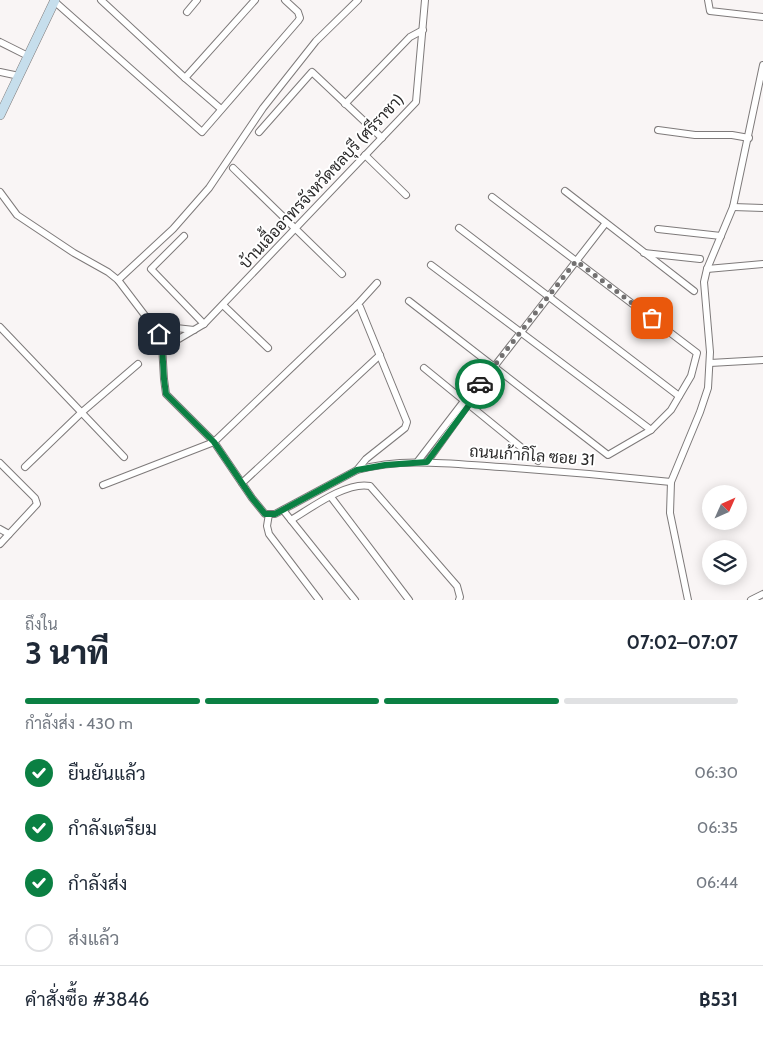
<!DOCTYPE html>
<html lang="th">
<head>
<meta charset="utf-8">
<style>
  body { margin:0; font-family:Cabin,Sarabun,sans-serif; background:#f2f2f3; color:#1f2937; height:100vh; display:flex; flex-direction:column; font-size:19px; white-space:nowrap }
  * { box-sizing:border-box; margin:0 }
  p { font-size:16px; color:#747a83 }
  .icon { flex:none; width:28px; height:28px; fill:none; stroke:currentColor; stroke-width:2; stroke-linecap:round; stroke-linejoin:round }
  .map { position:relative; height:600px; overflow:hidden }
  .drawer { display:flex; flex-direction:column; background:#fff; flex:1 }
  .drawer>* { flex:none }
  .needle { width:32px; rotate:45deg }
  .fabs { position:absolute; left:702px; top:485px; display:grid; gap:10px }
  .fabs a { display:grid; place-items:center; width:45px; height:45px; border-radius:50%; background:#fff; box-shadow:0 2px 12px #0003; font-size:25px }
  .pin { position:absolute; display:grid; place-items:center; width:42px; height:42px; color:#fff; margin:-21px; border-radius:10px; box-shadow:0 2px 8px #0006 }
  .courier { position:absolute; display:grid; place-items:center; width:50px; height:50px; margin:-25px; border:4px solid #0b8043; border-radius:50%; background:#fff; color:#222; box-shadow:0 1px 6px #0007 }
  .summary em { font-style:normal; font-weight:800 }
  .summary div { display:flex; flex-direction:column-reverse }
  .summary { display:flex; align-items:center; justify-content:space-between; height:85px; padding:0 25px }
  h1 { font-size:32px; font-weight:800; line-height:38px }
  .bar { display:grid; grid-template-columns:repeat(4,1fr); gap:8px 5px; align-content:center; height:60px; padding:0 25px }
  .bar i { height:6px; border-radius:4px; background:#e0e1e3 }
  .bar .selected { background:#0b8043 }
  .bar p { grid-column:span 4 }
  .line { display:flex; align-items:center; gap:12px; padding:0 25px; border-top:1px solid #e0e1e3 }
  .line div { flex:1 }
  ol { padding:0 25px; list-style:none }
  li { display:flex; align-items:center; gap:15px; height:55px }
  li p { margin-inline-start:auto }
  li .icon { padding:5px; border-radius:50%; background:#0b8043; color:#fff; stroke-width:4 }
  li:last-child { color:#747a83 }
  li i { width:28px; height:28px; border:2px solid #e0e1e3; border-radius:50% }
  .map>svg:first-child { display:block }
</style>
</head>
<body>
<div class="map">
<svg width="763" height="600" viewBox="0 0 763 600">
  <rect width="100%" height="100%" fill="#f9f5f5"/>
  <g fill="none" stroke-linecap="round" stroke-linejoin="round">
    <!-- street casing -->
    <g stroke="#7e7a7a" stroke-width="8">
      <g id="street">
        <path d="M101,0L185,78L221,109"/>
        <path d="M708,0L710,11L763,17"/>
        <path d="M54,1L202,132L298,21L300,18L298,12L285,0"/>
        <path d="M187,12L197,0"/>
        <path d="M0,42L28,56"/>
        <path d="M0,72L19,76"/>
        <path d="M185,78L255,0"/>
        <path d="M345,104L410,37L423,30"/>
        <path d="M658,130L695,135H732L749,138"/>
        <path d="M259,132L312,72L382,138"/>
        <path d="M365,155L406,195"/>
        <path d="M233,168L342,274"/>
        <path d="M565,191L694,291"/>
        <path d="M0,192L17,215L74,253L108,272L118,280L159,334L162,345L164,379L166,394L214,442L252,498L265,514H275L357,470C404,457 452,464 500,467C557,471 614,476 671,482"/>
        <path d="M733,207L763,208"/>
        <path d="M459,228L679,396"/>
        <path d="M658,229L721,236"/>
        <path d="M184,236L151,269L204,324"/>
        <path d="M644,253L700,259"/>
        <path d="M431,265L651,430"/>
        <path d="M707,269L763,264"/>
        <path d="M118,280L173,229L209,188L263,108L316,41L358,0"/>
        <path d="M409,301L608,455L651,430L671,410L691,376L697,353L492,197"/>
        <path d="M223,305L268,348"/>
        <path d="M0,327L124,457"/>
        <path d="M159,334L176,328L194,330"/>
        <path d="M162,345L177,340L204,324L416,102L425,0"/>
        <path d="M710,363L763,360"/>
        <path d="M424,368L538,461"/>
        <path d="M418,461L464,401L473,394L605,224"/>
        <path d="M427,462L470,402"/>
        <path d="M0,463L35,498L37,504L0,544"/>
        <path d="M25,467L82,412L138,364"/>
        <path d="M357,470L366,459L405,428L407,422L360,307L357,305"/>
        <path d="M242,483L380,355"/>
        <path d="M103,485L214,442L357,305L377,283"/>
        <path d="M331,497L409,600"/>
        <path d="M283,510L355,600"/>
        <path d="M269,514L267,526L269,534L319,600"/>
        <path d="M291,520C311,508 347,481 370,486L457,586L460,597L459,600"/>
        <path d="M0,529L9,534"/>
        <path d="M688,600L670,513L671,482L700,412L708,388L710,352L704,282L707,269L733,207L763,65"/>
        <path d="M751,600L763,594"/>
      </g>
    </g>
    <!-- secondary casing -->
    <g stroke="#7e7a7a" stroke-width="10">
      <path id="secondary" d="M0,115L55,0"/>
    </g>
    <!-- street -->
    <use href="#street" stroke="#fff" stroke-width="6"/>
    <!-- secondary -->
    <use href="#secondary" stroke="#c6deec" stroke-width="9"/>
  </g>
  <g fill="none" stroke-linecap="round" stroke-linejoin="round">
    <!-- done -->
    <path stroke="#727070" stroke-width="5" stroke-dasharray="0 9" d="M480,384L576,261L652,318"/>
    <!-- route -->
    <path stroke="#0b8043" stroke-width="6" d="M159,334L162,345L164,379L166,394L214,442L252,498L265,514H275L357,470L385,465L427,462L469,405L473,394L480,384"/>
  </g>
  <g text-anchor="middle" stroke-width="4" stroke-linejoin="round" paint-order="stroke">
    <!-- street labels -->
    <g font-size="16" fill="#2a2929" stroke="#fff">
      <text transform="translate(321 181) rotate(-47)" y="6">บ้านเอื้ออาทรจังหวัดชลบุรี (ศรีราชา)</text>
      <text transform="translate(532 455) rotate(4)" y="6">ถนนเก้ากิโล ซอย 31</text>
    </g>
  </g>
</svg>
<div class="fabs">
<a><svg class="needle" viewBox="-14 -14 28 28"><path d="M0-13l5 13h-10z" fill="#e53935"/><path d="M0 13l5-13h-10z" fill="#747a83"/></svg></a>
<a><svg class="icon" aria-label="layers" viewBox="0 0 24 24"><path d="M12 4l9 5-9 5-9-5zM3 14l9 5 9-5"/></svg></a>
</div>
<div class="pin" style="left:652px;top:318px;background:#ea580c"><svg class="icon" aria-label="bag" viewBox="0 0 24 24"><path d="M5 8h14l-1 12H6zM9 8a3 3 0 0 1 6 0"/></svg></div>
<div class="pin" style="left:159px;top:334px;background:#1f2937"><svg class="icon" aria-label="home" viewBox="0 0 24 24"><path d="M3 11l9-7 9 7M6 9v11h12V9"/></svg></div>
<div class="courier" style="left:480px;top:384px"><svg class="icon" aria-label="car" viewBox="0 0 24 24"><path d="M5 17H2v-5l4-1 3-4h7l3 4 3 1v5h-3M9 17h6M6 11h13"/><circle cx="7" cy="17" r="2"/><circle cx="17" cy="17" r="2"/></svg></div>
</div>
<section class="drawer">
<div class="summary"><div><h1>3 นาที</h1><p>ถึงใน</p></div><em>07:02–07:07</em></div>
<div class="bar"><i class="selected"></i><i class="selected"></i><i class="selected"></i><i></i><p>กำลังส่ง · 430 m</p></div>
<ol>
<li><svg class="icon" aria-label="check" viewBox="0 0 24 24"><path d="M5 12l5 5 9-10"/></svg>ยืนยันแล้ว<p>06:30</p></li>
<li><svg class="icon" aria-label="check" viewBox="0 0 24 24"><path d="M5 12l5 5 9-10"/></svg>กำลังเตรียม<p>06:35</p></li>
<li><svg class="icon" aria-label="check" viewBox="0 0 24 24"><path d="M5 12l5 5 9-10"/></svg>กำลังส่ง<p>06:44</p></li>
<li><i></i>ส่งแล้ว</li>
</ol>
<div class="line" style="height:65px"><div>คำสั่งซื้อ #3846</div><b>฿531</b></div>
</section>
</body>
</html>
